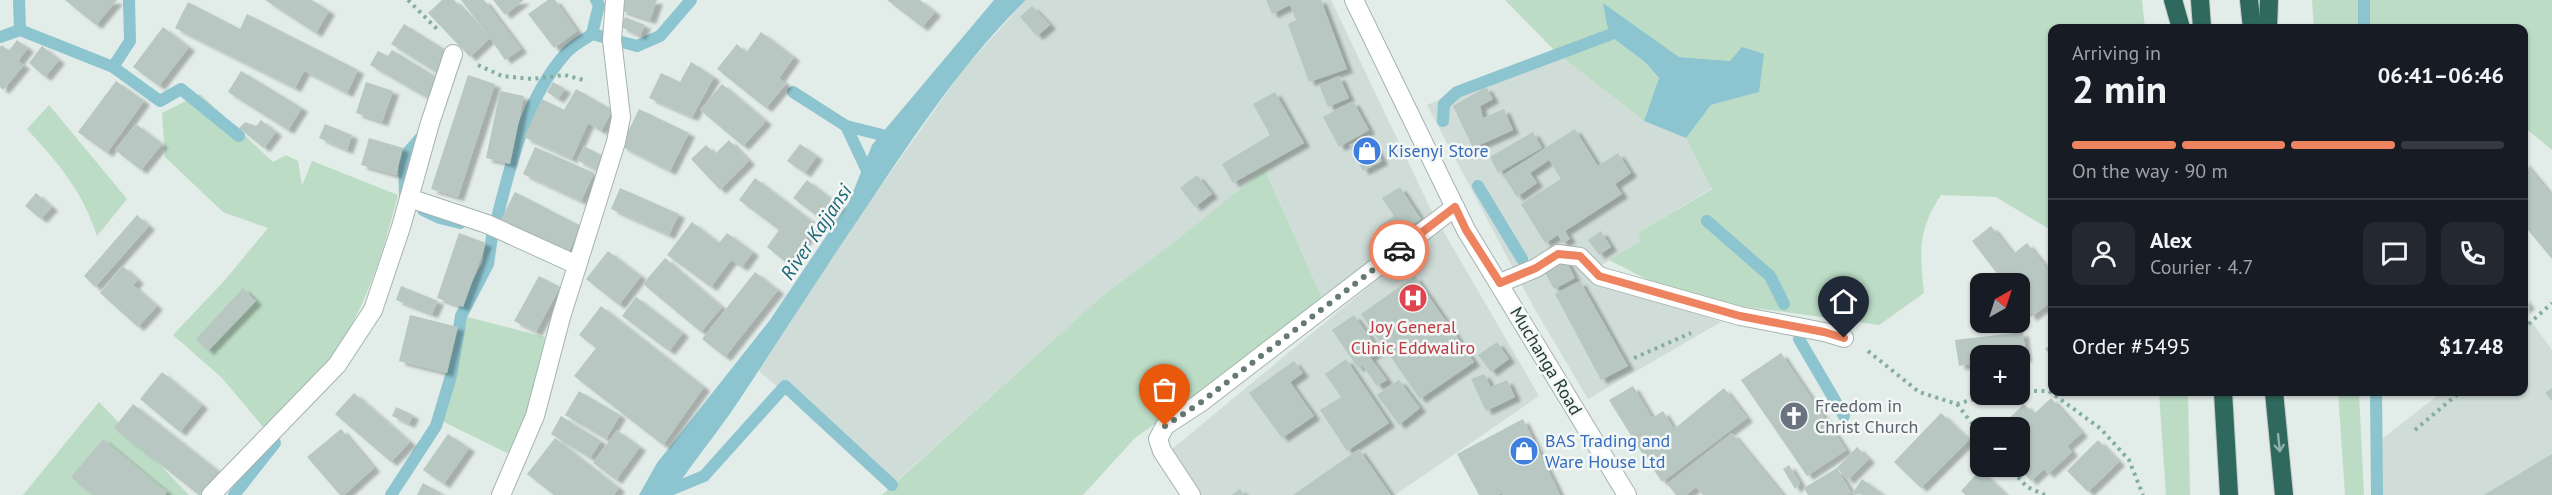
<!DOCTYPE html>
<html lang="en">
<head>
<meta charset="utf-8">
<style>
  body { margin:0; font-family:"PT Sans",sans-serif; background:#242831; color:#f1f3f6; height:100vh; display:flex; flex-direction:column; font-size:22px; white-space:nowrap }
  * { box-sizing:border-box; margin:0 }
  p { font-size:20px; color:#9ea1a6 }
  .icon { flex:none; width:33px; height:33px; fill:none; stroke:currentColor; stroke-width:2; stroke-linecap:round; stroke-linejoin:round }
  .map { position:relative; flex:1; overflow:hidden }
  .drawer { position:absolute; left:2048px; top:24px; width:480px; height:372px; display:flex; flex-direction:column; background:#171b24; border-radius:12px; box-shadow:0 2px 4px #0004 }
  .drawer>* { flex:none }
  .needle { width:39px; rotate:39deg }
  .controls { position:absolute; left:1970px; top:273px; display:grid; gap:12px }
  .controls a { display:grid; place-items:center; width:60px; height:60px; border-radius:12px; background:#171b24; box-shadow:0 2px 4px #0004; font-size:30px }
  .pin { position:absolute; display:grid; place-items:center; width:51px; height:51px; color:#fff; margin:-62px -26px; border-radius:50% 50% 50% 0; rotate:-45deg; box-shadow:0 0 6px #0007 }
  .pin .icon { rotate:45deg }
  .courier { position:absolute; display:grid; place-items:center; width:60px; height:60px; margin:-30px; border:4px solid #ed845f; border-radius:50%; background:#fff; color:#222; box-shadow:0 2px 8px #0007 }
  .summary em { font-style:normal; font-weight:600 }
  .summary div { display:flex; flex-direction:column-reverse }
  .summary { display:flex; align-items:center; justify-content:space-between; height:102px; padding:0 24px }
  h1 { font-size:39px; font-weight:600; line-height:45px }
  .bar { display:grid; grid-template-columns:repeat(4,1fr); gap:9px 6px; align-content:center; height:72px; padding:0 24px }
  .bar i { height:8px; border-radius:4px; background:#363941 }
  .bar .current { background:#ed845f }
  .bar p { grid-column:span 4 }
  .line { display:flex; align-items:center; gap:15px; padding:0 24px; border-top:2px solid #363941 }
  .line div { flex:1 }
  .round { display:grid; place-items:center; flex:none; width:63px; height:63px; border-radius:12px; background:#242831 }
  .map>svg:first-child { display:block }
</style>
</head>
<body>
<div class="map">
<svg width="2552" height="495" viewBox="0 0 2552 495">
  <defs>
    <filter id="shadow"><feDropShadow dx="6" dy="4" stdDeviation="1.5" flood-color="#0004"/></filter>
  </defs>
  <rect width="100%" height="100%" fill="#e2ece8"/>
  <!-- built -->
  <g fill="#d0dcd7">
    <path d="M1026,0H1331L1432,212L1322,298L1268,175L1101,297L892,485L758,370L862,213L962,71Z"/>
    <path d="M1556,52L1644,121L1686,138L1712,188L1638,233L1641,241L1585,275L1721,322L1588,399L1533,306L1427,105Z"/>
    <path d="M1441,227L1539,396L1395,495H1201L1172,449Z"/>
    <path d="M2531,321L2552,350V495H2377V443L2442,392H2523V327Z"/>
  </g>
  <!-- green -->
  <g fill="#bcdcc5">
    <path d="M1505,0H2142L2145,28H2052V231L1996,197L1941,195C1917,231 1920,252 1924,293L1879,325L1719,303L1650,281L1609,260L1641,241L1638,233L1712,189L1686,138L1711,105L1759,92L1730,61L1679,57L1604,4L1609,35L1645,62L1659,78L1644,121L1556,52Z"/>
    <path d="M2312,0H2552V150L2523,126V28H2314Z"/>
    <path d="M200,94L273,162L286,155L298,161L302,186L312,161L398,195C382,256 363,319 323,368C305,390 284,409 264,428L222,378L173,335L225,280L268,228L223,212L165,157L162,113Z"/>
    <path d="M49,105L127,199L97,236C82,190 59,164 27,129Z"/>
    <path d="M1265,169L1322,298L1195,396L1135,438L1083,495H882L1101,297L1176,241Z"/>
    <path d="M467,317L545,337L532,397L513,456L438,419Z"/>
    <path d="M2159,392H2188L2190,495H2166Z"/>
    <path d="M2338,392H2359L2364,495H2345Z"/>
    <path d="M99,402L189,495H23Z"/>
  </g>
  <!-- water -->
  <g fill="#8cc4cf">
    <path d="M994,0H1026C959,65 907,147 855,224C816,282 778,341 740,399C718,432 693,462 671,495H639L657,463L770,320L849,202L872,145Z"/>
    <path d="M1603,3L1679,57L1730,61L1742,47L1764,54L1759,92L1711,105L1686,138L1644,121L1659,78L1645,62L1609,35Z"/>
  </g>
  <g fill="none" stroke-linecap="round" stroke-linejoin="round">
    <!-- stream -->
    <g stroke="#8cc4cf" stroke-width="12">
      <path d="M19,0L20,30"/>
      <path d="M2364,0V28"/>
      <path d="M592,34L599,5L596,0"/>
      <path d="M0,37L20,30L113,67L160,101L181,89L239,136"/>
      <path d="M113,67L130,41L129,0"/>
      <path d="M793,92L846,126L894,138"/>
      <path d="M1443,121L1444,104L1457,92L1609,35"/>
      <path d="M846,126L871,179"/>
      <path d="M1478,186L1522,259"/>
      <path d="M405,196L404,157L424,134"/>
      <path d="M423,210L440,218L460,223"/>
      <path d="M1707,221L1770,276L1784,304"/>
      <path d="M496,222C511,164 525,99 566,53C573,45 584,40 592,34L637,46L660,36L691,0"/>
      <path d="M1799,339L1844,416"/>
      <path d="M2376,392L2377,495"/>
      <path d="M665,492L704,476L785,386L892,485"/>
      <path d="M234,495L275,443"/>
      <path d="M391,495L436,426L451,376L461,316L488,264L493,230L486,228"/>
    </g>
  </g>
  <!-- building -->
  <g fill="#b8c7c1" filter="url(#shadow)">
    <path d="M65,0H117L96,25Z"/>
    <path d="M265,0H312L329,11L316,33Z"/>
    <path d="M442,0H454L490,38L461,0H484L521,49L505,60L490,38L470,57L428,13Z"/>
    <path d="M493,0H524L505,15Z"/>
    <path d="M548,0H555L577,31L554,48L528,14Z"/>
    <path d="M623,0H657L650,20L620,10Z"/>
    <path d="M887,0H920L935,12L922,27Z"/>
    <path d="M1266,0H1321L1347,69L1309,82L1288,24L1296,20L1290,5L1272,14Z"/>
    <path d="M188,2L240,29L247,14L358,70L347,93L304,71L295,88L175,28Z"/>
    <path d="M1032,6L1050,25L1037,36L1020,17Z"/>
    <path d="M625,17L645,25L640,36L621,27Z"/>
    <path d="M404,24L455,56L442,76L391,44Z"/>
    <path d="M163,27L189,47L159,86L133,67Z"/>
    <path d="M761,32L794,57L779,78L786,84L766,108L717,69L737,44L746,53Z"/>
    <path d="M17,40L28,48L18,61L24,65L3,90L0,87V47L2,45L9,51Z"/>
    <path d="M42,46L59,60L45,77L29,63Z"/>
    <path d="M392,50L440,79L428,98L370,65L378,51L388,56Z"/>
    <path d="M691,62L714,77L692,117L649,98L661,73L680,82Z"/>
    <path d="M241,71L302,108L288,130L228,92Z"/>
    <path d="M468,75L495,84L458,197L431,189Z"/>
    <path d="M1339,76L1349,98L1328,107L1319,85Z"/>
    <path d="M116,81L144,101L107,153L78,132Z"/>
    <path d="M366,82L393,91L382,122L356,113Z"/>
    <path d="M553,82L565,89L558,99L547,92Z"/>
    <path d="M722,84L766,121L743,146L700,110Z"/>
    <path d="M1486,87L1493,99L1480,106L1483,118L1504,109L1513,130L1473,148L1453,106Z"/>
    <path d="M576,89L613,110L601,131L588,123L572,159L524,137L542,99L564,110Z"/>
    <path d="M500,91L524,96L510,164L486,158Z"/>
    <path d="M1275,92L1304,143L1233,183L1222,164L1270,135L1253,104Z"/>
    <path d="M1353,101L1369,130L1339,147L1323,117Z"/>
    <path d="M639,109L689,133L670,171L621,146Z"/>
    <path d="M261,120L276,132L264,148L239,128L245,122L256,126Z"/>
    <path d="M136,124L162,144L141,170L115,150Z"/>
    <path d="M325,124L352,135L347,150L319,138Z"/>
    <path d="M1575,129L1598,166L1618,153L1631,173L1615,184L1622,194L1565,231L1570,239L1562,243L1558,235L1545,243L1521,204L1561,179L1549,160L1530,173L1537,183L1517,197L1503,175Z"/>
    <path d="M1533,132L1542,148L1498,173L1490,157Z"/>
    <path d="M1369,135L1382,161L1363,171L1349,145Z"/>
    <path d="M369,138L403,148L396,175L361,165Z"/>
    <path d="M729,140L749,161L720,190L691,159L706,145L715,154Z"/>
    <path d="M800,144L817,156L805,173L787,161Z"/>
    <path d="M584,146L603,156L596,170L577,160Z"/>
    <path d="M535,147L594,173L581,201L523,174Z"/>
    <path d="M2523,161L2552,196V259L2523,224Z"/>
    <path d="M1197,175L1212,194L1195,207L1180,188Z"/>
    <path d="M755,178L817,225L787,263L767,247L779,230L739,200Z"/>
    <path d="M807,180L839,205L825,222L793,198Z"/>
    <path d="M1400,187L1421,219L1389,240L1379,226L1394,216L1382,198Z"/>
    <path d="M620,188L679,214L669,235L611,209Z"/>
    <path d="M515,192L581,226L567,255L500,221Z"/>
    <path d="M36,193L52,207L41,219L25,206Z"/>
    <path d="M137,215L149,226L95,287L84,276Z"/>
    <path d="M692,222L719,243L727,233L753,252L742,267L731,260L711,287L667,255Z"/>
    <path d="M1991,226L2013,254L2027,243L2052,275V301L2031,317L2019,301V284H2005L1972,241Z"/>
    <path d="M1601,231L1611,247L1599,255L1588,240Z"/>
    <path d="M459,233L486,243L463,307L437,298Z"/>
    <path d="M608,251L641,276L619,305L586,279Z"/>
    <path d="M665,258L722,307L701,332L643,284Z"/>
    <path d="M1565,259L1575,278L1554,289L1544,271Z"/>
    <path d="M123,266L138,280L133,285L157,306L138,327L100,293Z"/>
    <path d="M755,272L778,290L725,357L702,339Z"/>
    <path d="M539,276L560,287L536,332L514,321Z"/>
    <path d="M1415,276L1474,362L1420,399L1361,314Z"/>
    <path d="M1580,281L1628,366L1601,380L1555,294Z"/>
    <path d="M401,286L438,301L432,314L396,300Z"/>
    <path d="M243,288L256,301L208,351L196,339Z"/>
    <path d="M636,297L683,333L669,351L622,316Z"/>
    <path d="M2523,297L2529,305L2523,310Z"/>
    <path d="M601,306L704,387L663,445L574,376L596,348L579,335Z"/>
    <path d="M410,315L458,327L447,373L399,361Z"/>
    <path d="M1354,315L1379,350L1370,357L1387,380L1377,386L1362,365L1358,368L1332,330Z"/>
    <path d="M2023,332L2026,358L2019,359V356H1980V363L1959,366L1955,340Z"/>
    <path d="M1497,342L1509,359L1491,372L1478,355Z"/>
    <path d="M2052,343V356L2045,349Z"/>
    <path d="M1781,353L1846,450L1807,476L1741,380Z"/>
    <path d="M1346,359L1389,423L1347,451L1320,410L1341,397L1325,374Z"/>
    <path d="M1294,361L1303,373L1290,382L1314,416L1282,438L1249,393Z"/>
    <path d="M162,372L202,405L180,432L140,399Z"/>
    <path d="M1484,374L1491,387L1507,380L1515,397L1486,411L1471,379Z"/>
    <path d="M1399,380L1420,408L1399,425L1377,395Z"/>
    <path d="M1633,386L1652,418L1663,411L1674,429L1724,388L1747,418L1662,482L1640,450L1609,400Z"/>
    <path d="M2552,388V401L2545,393Z"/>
    <path d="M579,391L620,415L606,439L565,415Z"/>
    <path d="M354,393L410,442L391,462L335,414Z"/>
    <path d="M2051,398L2082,433L2067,446L2072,452L2048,474L2044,469L2031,481L2019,468V428H2004L2002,425L2024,404L2034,414Z"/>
    <path d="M133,404L226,477L212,495H199L114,428Z"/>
    <path d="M396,407L413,415L409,424L392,416Z"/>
    <path d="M1941,413L1969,440L1921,488L1894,462Z"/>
    <path d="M561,416L601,441L590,458L551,434Z"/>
    <path d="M1523,419L1560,495H1503L1501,493L1497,495H1479L1457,454Z"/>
    <path d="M341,429L374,468L344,495H340L307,457Z"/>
    <path d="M617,430L640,447L616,480L593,463Z"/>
    <path d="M1732,433L1783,495H1703L1696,487L1686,495H1676L1667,484Z"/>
    <path d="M448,434L469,448L444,484L423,470Z"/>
    <path d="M555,438L619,488L614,495H554L527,474Z"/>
    <path d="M103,439L167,492L165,495H93L71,477Z"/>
    <path d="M2098,440L2119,462L2088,492L2067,471Z"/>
    <path d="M1857,447L1869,459L1848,480L1837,468L1852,494L1808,495L1804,488L1837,468Z"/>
    <path d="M1359,449L1391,495H1293Z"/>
    <path d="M2552,454V495H2484Z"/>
    <path d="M1789,465L1800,483L1795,489L1783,469Z"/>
    <path d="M1980,470L2006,495H1966L1961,491Z"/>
    <path d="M1862,479L1884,495L1852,494Z"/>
    <path d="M423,483L441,493L440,495H417Z"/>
    <path d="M1240,489L1244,495H1231Z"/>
  </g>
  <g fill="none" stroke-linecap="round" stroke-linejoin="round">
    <!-- service casing -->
    <g stroke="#a5b4af" stroke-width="20">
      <path id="service" d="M1500,283L1536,268L1558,254L1580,257L1599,276L1740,316L1824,332L1844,338"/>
    </g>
    <!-- minor casing -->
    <g stroke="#a5b4af" stroke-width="20">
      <g id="minor">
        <path d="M409,198L487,224L577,265"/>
        <path d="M211,495L337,365L373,310L401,227L430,123L453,54"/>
        <path d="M501,495L535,416L561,317L616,142L621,117L612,40L615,0"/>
        <path d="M1191,495L1162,451L1158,439L1165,426L1200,403L1455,207"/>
      </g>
    </g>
    <!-- tertiary casing -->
    <g stroke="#a5b4af" stroke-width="20">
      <path id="tertiary" d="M1354,0L1466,230L1627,495"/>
    </g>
    <!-- motorway casing -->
    <g stroke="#c1c8c7" stroke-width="20">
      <g id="motorway">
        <path d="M2173,0L2181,28"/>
        <path d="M2200,0L2202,28"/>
        <path d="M2249,0L2252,28"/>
        <path d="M2268,28L2269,0"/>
        <path d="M2223,392L2229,495"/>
        <path d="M2274,392L2284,495"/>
      </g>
    </g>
    <!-- path -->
    <g stroke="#84aea2" stroke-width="4" stroke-dasharray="3 4.5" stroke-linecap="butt">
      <path d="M408,0L439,31"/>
      <path d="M478,65L502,76L532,79L565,75L587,81"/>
      <path d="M2523,329L2552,303"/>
      <path d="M1868,351L1919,392L1957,404L1992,394"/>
      <path d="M1634,358L1691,333"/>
      <path d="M2019,391H2049L2101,429L2129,460L2143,495"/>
      <path d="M1957,404L1980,434"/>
      <path d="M2415,430L2460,392"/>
      <path d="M2008,466L2027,487L2045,495"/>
    </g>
    <!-- service -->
    <use href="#service" stroke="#fff" stroke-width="18"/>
    <!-- minor -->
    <use href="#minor" stroke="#fff" stroke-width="18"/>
    <!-- tertiary -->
    <use href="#tertiary" stroke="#fff" stroke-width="18"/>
    <!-- motorway -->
    <use href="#motorway" stroke="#2f685d" stroke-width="18"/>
  </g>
  <!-- one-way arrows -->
  <defs><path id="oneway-shaft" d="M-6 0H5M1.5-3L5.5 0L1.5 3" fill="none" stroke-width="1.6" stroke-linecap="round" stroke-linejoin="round" transform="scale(1.5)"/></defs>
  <use stroke="#91b0aa" href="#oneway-shaft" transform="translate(2279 443) rotate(84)"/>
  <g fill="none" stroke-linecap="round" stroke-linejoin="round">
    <!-- done -->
    <path stroke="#667a74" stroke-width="6" stroke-dasharray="0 10.8" d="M1165,426L1200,403L1399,250"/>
    <!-- route -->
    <path stroke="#ed845f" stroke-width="8" d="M1399,250L1455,207L1466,230L1500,283L1536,268L1558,254L1580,256L1599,276L1740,316L1824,332L1844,338"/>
  </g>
  <!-- icons -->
  <defs>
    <g id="shop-disc" transform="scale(1.5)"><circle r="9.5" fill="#3f7fe0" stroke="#f3f8f6"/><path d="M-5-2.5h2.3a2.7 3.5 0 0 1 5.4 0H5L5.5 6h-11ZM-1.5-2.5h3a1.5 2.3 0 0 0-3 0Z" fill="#fff"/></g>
    <g id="hospital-disc" transform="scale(1.5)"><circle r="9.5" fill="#e0444e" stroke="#f3f8f6"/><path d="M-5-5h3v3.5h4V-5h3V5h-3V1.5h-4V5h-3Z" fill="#fff"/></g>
    <g id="church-disc" transform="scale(1.5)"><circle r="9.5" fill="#6b7280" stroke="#f3f8f6"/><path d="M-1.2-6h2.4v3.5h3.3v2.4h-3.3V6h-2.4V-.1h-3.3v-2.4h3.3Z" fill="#fff"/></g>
  </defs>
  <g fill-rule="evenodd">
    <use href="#shop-disc" x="1367" y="151"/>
    <use href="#hospital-disc" x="1413" y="298"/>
    <use href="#church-disc" x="1794" y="416"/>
    <use href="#shop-disc" x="1524" y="451"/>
  </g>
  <g text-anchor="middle" stroke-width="5" stroke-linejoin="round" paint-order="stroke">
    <!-- shop labels -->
    <g font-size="18" fill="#366cbe" stroke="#f3f8f6" text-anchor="start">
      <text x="1388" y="157">Kisenyi Store</text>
      <text x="1545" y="447">BAS Trading and<tspan x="1545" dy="21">Ware House Ltd</tspan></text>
    </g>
    <!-- health labels -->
    <g font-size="18" fill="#be3a42" stroke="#f3f8f6">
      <text x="1413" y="333">Joy General<tspan x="1413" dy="21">Clinic Eddwaliro</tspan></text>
    </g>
    <!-- street labels -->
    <g font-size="18" fill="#233c36" stroke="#f3f8f6">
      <text transform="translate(1546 361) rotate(59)" y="6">Muchanga Road</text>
    </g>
    <!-- worship labels -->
    <g font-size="18" fill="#5b616d" stroke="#f3f8f6" text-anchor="start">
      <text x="1815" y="412">Freedom in<tspan x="1815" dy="21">Christ Church</tspan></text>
    </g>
    <!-- water labels -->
    <g font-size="20" font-style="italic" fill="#1f6677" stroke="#f3f8f6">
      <text transform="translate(816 232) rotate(-56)" y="7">River Kajjansi</text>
    </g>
  </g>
</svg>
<div class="controls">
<a><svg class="needle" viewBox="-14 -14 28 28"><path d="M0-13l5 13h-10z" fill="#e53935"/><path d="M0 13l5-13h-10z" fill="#9ea1a6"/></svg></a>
<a>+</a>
<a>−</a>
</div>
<div class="pin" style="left:1165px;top:426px;background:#ea580c"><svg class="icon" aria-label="bag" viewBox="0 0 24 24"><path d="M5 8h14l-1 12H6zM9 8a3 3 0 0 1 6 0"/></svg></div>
<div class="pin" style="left:1844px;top:338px;background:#1f2937"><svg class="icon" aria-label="home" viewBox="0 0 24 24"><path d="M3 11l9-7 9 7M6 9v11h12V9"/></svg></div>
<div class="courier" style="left:1399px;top:250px"><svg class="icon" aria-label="car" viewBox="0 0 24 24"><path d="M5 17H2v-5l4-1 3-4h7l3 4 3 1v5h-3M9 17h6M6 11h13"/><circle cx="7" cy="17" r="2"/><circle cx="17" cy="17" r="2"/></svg></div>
<section class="drawer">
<div class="summary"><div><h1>2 min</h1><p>Arriving in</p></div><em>06:41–06:46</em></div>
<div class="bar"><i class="current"></i><i class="current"></i><i class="current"></i><i></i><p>On the way · 90 m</p></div>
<div class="line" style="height:108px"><a class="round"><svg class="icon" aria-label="person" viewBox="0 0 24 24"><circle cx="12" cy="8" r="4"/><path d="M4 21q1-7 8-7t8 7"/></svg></a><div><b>Alex</b><p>Courier · 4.7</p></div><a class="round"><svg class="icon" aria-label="chat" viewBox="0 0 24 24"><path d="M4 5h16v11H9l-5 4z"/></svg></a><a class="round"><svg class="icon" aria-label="phone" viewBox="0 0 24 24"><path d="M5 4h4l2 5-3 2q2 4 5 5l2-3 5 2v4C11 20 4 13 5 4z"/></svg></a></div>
<div class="line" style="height:78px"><div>Order #5495</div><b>$17.48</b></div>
</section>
</div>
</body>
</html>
